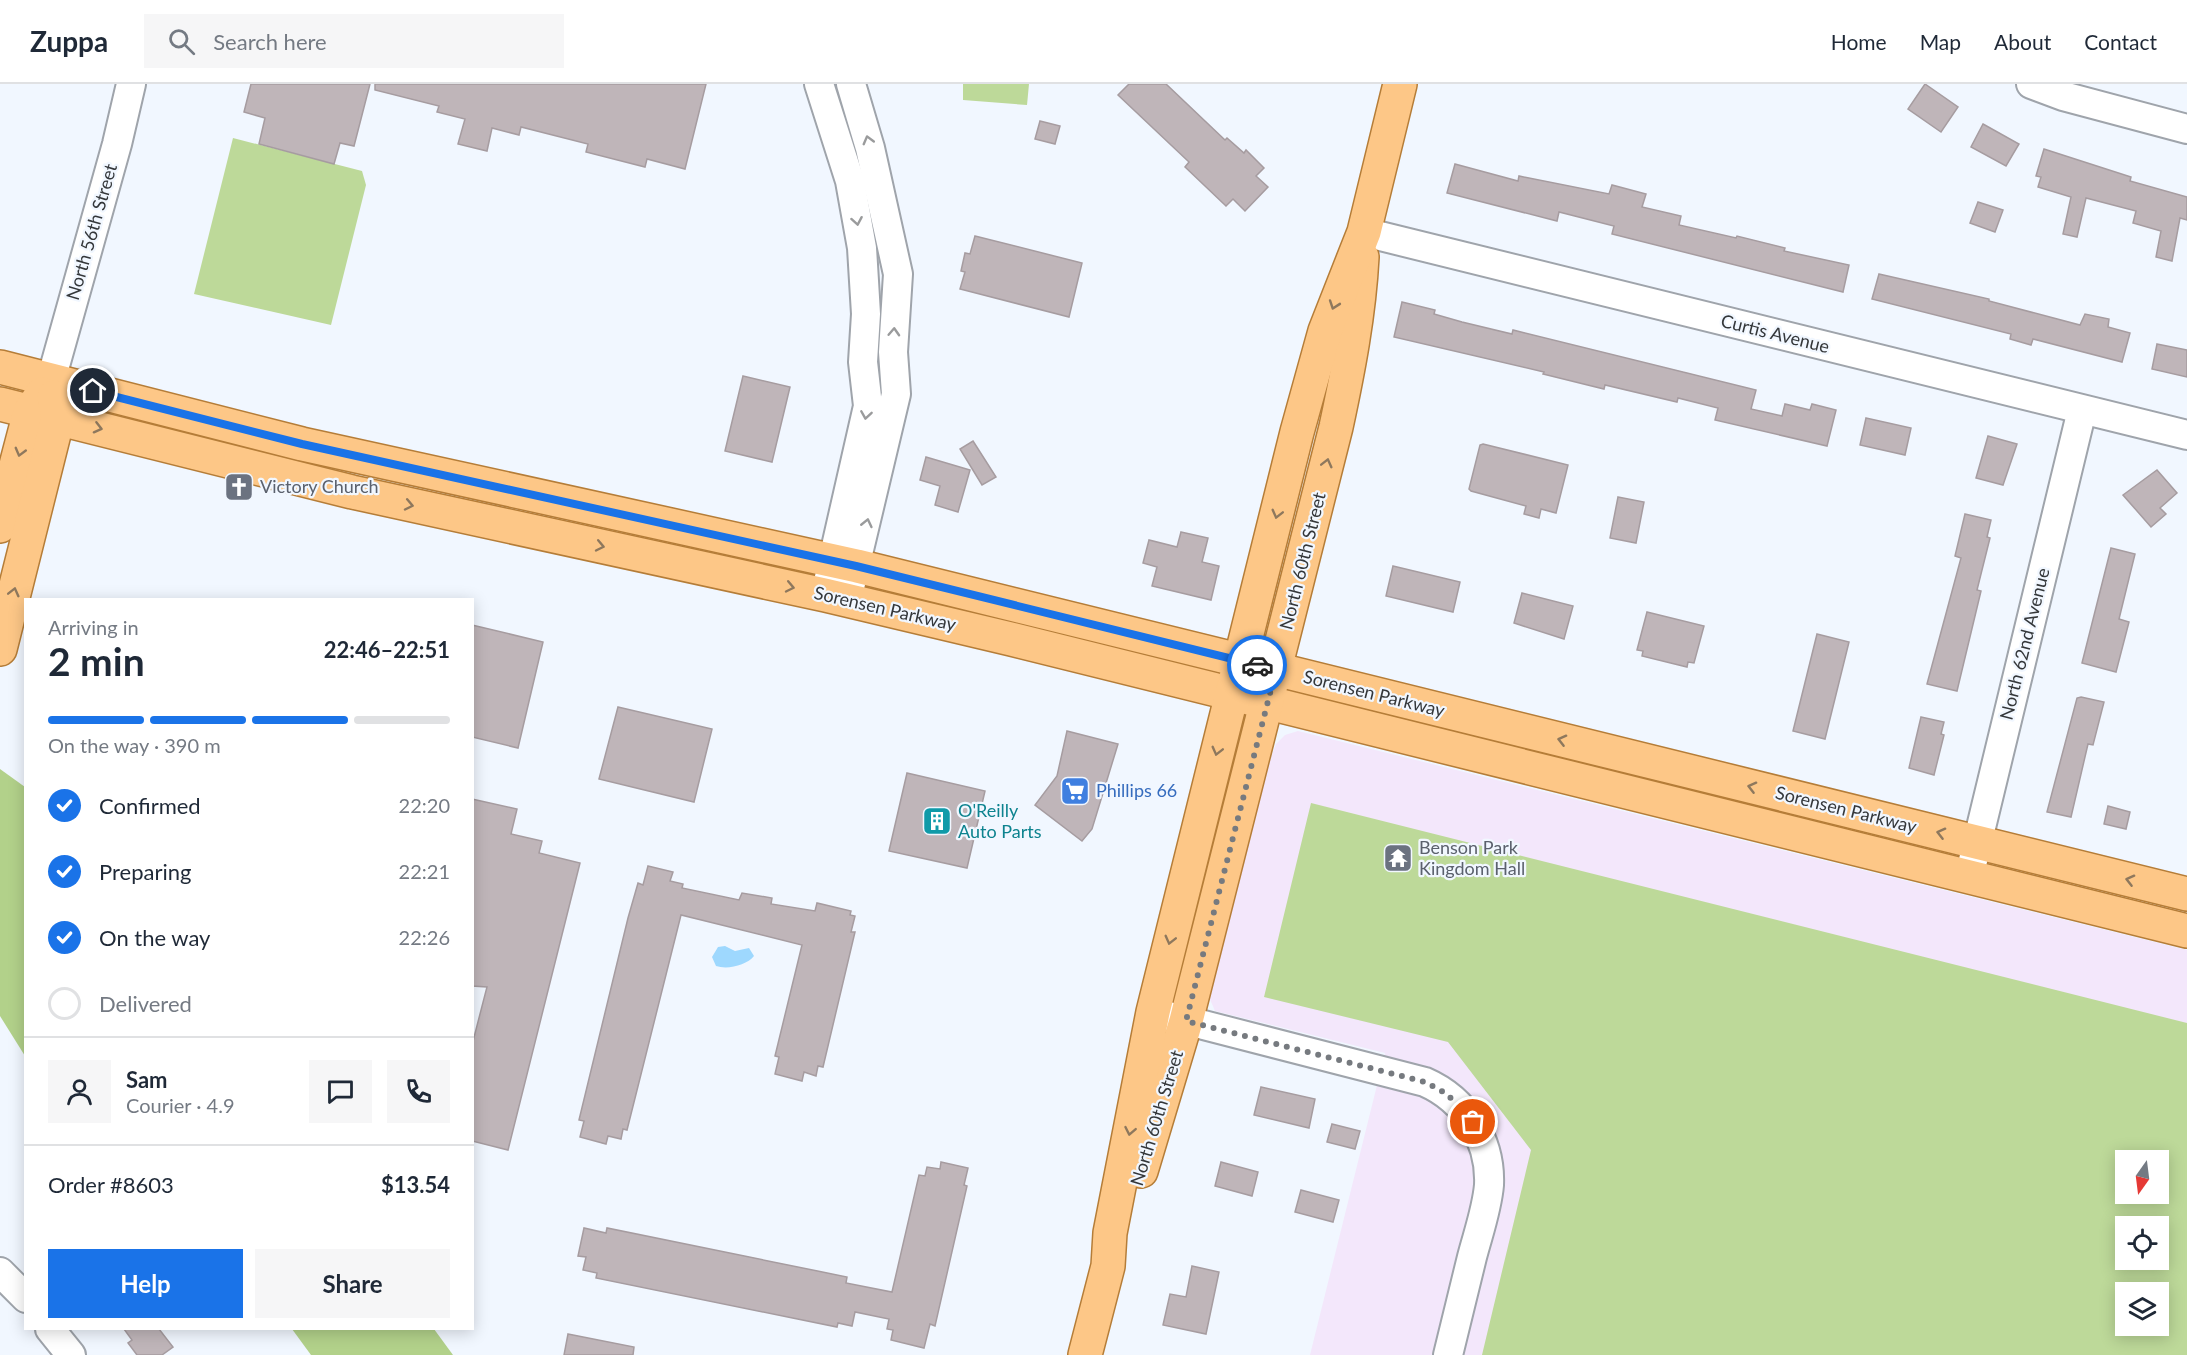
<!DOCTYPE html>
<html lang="en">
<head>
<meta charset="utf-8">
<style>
  body { margin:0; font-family:Lato,sans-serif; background:#f6f6f7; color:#1f2937; height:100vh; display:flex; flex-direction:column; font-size:22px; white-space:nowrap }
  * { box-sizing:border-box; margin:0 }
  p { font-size:20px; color:#747a83 }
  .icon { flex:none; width:33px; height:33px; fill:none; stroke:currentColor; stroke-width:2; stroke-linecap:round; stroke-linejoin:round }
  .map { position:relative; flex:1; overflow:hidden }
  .drawer { position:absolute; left:24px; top:514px; width:450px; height:732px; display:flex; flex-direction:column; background:#fff; border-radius:0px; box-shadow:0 3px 15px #0003 }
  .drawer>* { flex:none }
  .needle { width:39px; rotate:194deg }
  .fabs { position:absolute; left:2115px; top:1066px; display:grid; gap:12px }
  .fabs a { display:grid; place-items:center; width:54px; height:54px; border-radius:0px; background:#fff; box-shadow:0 3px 15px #0003; font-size:30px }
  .pin { position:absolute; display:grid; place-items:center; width:51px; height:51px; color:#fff; margin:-26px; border:3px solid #fff; border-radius:50%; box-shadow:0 2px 6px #0007 }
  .courier { position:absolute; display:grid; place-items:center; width:60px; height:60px; margin:-30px; border:4px solid #1a73e8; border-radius:50%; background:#fff; color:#222; box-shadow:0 2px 8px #0007 }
  .headline em { font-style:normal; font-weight:700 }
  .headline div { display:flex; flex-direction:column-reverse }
  .headline { display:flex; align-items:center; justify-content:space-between; height:102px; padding:0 24px }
  h1 { font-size:39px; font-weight:700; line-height:45px }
  .bar { display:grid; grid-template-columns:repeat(4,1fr); gap:9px 6px; align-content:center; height:72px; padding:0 24px }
  .bar i { height:8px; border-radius:4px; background:#e0e1e3 }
  .bar .current { background:#1a73e8 }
  .bar p { grid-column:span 4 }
  .line { display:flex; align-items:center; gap:15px; padding:0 24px; border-top:2px solid #e0e1e3 }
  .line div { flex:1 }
  .round { display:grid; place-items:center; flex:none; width:63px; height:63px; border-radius:0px; background:#f6f6f7 }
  ol { padding:0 24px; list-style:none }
  li { display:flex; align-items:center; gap:18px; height:66px }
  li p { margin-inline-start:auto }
  li .icon { padding:6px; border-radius:50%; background:#1a73e8; color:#fff; stroke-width:4 }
  li:last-child { color:#747a83 }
  li i { width:33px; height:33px; border:3px solid #e0e1e3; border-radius:50% }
  .button { display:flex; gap:12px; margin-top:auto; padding:12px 24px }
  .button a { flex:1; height:69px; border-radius:0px; background:#1a73e8; color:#fff; font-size:24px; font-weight:700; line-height:69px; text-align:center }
  .button a+a { background:#f6f6f7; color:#1f2937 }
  header { display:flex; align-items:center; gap:36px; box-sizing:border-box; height:84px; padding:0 30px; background:#fff; border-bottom:2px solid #e0e1e3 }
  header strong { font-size:28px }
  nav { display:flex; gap:33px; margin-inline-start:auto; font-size:21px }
  .search { width:420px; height:54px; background:#f6f6f7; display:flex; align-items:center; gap:15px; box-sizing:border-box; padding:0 21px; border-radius:0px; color:#747a83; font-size:22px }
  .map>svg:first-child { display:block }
</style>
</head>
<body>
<header>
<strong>Zuppa</strong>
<div class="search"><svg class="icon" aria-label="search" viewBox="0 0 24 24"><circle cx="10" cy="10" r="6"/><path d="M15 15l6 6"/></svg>Search here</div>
<nav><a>Home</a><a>Map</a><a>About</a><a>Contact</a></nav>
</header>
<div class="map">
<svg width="2187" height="1271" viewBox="0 0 2187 1271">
  <rect width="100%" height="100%" fill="#f1f7ff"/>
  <!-- education -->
  <path fill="#f3e7fb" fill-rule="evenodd" d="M1298,647L2187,866V1271H1310L1385,969L1215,927L1209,913L1266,687L1276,660L1285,651ZM2126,1077H2158V1110H2126ZM2126,1143H2158V1176H2126ZM2126,1209H2158V1242H2126Z"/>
  <!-- green -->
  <g fill="#bdd999" fill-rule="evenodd">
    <path d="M963,0H1029L1027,21L963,16Z"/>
    <path d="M233,54L362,87L366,101L331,241L194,210Z"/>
    <path d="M1311,719L2187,939V1271H1482L1531,1066L1448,958L1264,913ZM2126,1077H2158V1110H2126ZM2126,1143H2158V1176H2126ZM2126,1209H2158V1242H2126Z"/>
  </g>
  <!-- forest -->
  <g fill="#b2d18a">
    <path d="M0,685L25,703V972L0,932Z"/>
    <path d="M292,1245H434L453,1271H311Z"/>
  </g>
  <!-- water -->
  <path fill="#9ed8fe" d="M725,862L735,867L749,864L754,872C747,881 728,886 716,882L712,873L718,863Z"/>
  <!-- building -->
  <g fill="#bfb5b9" stroke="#a69ca0" stroke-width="1.5">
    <path d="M251,0H370L354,62L340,59L334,80L259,60L265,34L244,28Z"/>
    <path d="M375,0H706L685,85L647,75L645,83L586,68L588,60L521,43L519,51L492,44L487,67L458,60L465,35L437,28L439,22L375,6Z"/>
    <path d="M1129,0H1166L1225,56L1227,54L1244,69L1246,66L1264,84L1256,92L1268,103L1245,127L1233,115L1226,122L1185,83L1189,78L1118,11Z"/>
    <path d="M1925,0L1958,23L1941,48L1908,25Z"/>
    <path d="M1040,37L1060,42L1055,60L1035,55Z"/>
    <path d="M1983,40L2019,60L2006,82L1971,63Z"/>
    <path d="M2044,65L2131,93L2130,97L2187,113V136L2180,134L2172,177L2156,173L2161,147L2133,139L2136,127L2086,114L2077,153L2063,150L2071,113L2038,103L2041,93L2036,92Z"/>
    <path d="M1455,80L1518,97L1519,92L1609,110L1612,101L1646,110L1642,123L1681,132L1679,141L1736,154L1737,152L1785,164L1784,167L1849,181L1843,208L1612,150L1614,142L1559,128L1557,137L1447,109Z"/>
    <path d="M1978,118L2003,126L1995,148L1970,139Z"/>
    <path d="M975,152L1082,179L1069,233L960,205L965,188L961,187L965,169L970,170Z"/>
    <path d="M1879,190L1989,215V217L2080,241L2085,230L2109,235L2108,243L2130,249L2122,278L2033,255L2031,261L2010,255L2011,250L1872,215Z"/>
    <path d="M1402,218L1435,226L1434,230L1462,238L1512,250L1513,246L1756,306L1751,325L1782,332L1785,320L1810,326L1812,320L1836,326L1827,362L1715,336L1718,324L1678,314L1677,318L1605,301L1604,305L1543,290L1544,288L1394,253Z"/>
    <path d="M2157,260L2187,266V293L2152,285Z"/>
    <path d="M743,292L790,303L772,378L725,367Z"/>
    <path d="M1866,334L1911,344L1905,371L1860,361Z"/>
    <path d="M1988,352L2017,360L2003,401L1976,394Z"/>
    <path d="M973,357L996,393L982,401L960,365Z"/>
    <path d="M1483,360L1568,381L1556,429L1541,425L1539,434L1524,430L1526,422L1471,407L1469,405L1480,361Z"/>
    <path d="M926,373L970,386L958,428L935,421L940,402L920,396Z"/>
    <path d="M2157,386L2177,409L2160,424L2166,430L2151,443L2123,411Z"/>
    <path d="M1618,413L1644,418L1636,459L1610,454Z"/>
    <path d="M1965,430L1991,436L1987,453L1990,454L1977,506L1981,507L1957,607L1927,600L1961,474L1955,472Z"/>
    <path d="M1181,448L1208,454L1202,478L1219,482L1211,516L1152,502L1157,483L1143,479L1149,456L1177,463Z"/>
    <path d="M2111,464L2135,470L2119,535L2129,538L2116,588L2082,579Z"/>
    <path d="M1393,482L1460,498L1453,528L1386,512Z"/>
    <path d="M1522,509L1573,522L1564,555L1514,539Z"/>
    <path d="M1647,528L1704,542L1694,579L1688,578L1687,583L1642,572L1643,567L1637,566Z"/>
    <path d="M472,541L543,558L518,664L472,653Z"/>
    <path d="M1817,550L1849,558L1825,655L1793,647Z"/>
    <path d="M2081,613L2104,618L2093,661L2088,660L2071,733L2047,728L2077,614Z"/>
    <path d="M618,623L712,645L694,718L599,695Z"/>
    <path d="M1921,633L1944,638L1941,650L1944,651L1934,691L1909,684Z"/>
    <path d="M1067,647L1118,660L1092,745L1082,757L1035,721L1057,692Z"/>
    <path d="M907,689L985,707L967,784L889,767Z"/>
    <path d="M472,715L517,725L511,750L542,757L539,769L580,779L508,1066L472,1057V961L487,903L472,902Z"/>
    <path d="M2108,722L2130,728L2126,745L2104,740Z"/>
    <path d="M648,782L673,788L670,797L683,800L682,804L739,816L742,809L772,814L771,820L815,827L817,819L851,827L850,831L855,832L851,848H855L823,983L818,982L816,992L804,988L802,997L775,990L779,973L775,972L802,861L681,831L627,1046L623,1045L621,1055L608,1052L606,1060L580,1053L584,1037L579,1036L628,834L638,799L643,801Z"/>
    <path d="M1261,1003L1315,1015L1309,1044L1254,1031Z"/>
    <path d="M1332,1040L1360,1047L1355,1065L1327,1058Z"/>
    <path d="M941,1078L968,1084L964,1101L967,1102L935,1242L930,1240L924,1264L891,1256L893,1246L887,1245L889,1235L855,1228L852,1242L838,1239L837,1243L596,1194L597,1189L583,1186L586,1173L578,1172L584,1144L606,1149L607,1144L847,1193L846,1199L892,1208L919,1091L925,1092L927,1083L940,1085Z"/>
    <path d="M1221,1078L1258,1088L1252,1112L1215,1102Z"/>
    <path d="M1301,1106L1339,1116L1333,1138L1295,1128Z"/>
    <path d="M1192,1182L1219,1188L1206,1250L1163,1241L1170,1210L1186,1213Z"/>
    <path d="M124,1245H159L173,1263L162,1271H137L128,1259L132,1256Z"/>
    <path d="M568,1250L634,1263L633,1271H564Z"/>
  </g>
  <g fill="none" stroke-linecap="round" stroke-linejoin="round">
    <!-- minor casing -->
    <g stroke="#9fa4ab" stroke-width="32">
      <g id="minor">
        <path d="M819,0L850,97L862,164L866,230L863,278L868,322L825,511"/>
        <path d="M2031,0L2063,12L2187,45"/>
        <path d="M1364,148L2187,351"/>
        <path d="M51,296L117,60L131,0"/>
        <path d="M847,516L896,310L893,268L898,190L870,64L851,0"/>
        <path d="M1969,793L2082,326"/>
        <path d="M1153,928L1425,998C1466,1016 1491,1057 1489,1101C1487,1125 1478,1150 1472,1173C1464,1206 1456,1238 1448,1271"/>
        <path d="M0,1188L26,1214"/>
        <path d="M50,1245L71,1271"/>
      </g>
    </g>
    <!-- major casing -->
    <g stroke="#b57d38" stroke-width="36">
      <g id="major">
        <path d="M0,283L302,360L857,482L2187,810"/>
        <path d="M0,320L352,408L825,511L1011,555L2187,847"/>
        <path d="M0,442L30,328L42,310"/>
        <path d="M0,565L58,334L54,313"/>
        <path d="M1141,1087L1186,937L1336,343C1348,287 1359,231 1362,173"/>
        <path d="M1085,1271L1108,1182L1110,1149L1153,928L1297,348L1325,247L1364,148L1400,0"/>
      </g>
    </g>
    <!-- minor -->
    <use href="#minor" stroke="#fff" stroke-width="28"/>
    <!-- major -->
    <use href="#major" stroke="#fdc787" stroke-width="33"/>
  </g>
  <!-- one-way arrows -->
  <defs><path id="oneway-chevron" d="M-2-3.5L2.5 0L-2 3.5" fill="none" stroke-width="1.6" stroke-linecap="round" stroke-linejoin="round" transform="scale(1.5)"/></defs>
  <g stroke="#9a9b9c">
    <use href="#oneway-chevron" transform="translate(868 56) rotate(-105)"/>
    <use href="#oneway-chevron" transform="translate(857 137) rotate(80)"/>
    <use href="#oneway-chevron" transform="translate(894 248) rotate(-87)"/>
    <use href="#oneway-chevron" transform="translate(866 331) rotate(99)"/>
    <use href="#oneway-chevron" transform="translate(867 439) rotate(-77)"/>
  </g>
  <g stroke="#8e785d">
    <use href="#oneway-chevron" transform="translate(1334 221) rotate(109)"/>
    <use href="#oneway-chevron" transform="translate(98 344) rotate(14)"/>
    <use href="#oneway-chevron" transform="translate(20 368) rotate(105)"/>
    <use href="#oneway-chevron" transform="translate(1327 379) rotate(-76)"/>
    <use href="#oneway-chevron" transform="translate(409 421) rotate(12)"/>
    <use href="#oneway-chevron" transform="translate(1277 430) rotate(104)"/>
    <use href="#oneway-chevron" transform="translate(600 462) rotate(12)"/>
    <use href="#oneway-chevron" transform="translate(790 503) rotate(12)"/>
    <use href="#oneway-chevron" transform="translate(14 508) rotate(-76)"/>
    <use href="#oneway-chevron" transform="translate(1562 656) rotate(-166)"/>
    <use href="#oneway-chevron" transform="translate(1217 667) rotate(104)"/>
    <use href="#oneway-chevron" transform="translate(1752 703) rotate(-166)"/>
    <use href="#oneway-chevron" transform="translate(1941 749) rotate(-166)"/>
    <use href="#oneway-chevron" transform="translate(2130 796) rotate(-166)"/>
    <use href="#oneway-chevron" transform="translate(1170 856) rotate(104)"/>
    <use href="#oneway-chevron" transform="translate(1130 1047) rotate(101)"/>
  </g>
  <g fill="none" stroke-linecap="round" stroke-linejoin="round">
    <!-- done -->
    <path stroke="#767a7f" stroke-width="6" stroke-dasharray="0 10.8" d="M1257,581L1276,586L1186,937L1425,998L1447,1010L1473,1038"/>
    <!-- route -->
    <path stroke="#1a73e8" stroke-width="8" d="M93,307L302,360L856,482L1257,581"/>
  </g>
  <!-- icons -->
  <defs>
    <g id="church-square" transform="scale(1.5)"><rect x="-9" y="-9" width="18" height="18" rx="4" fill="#6b7280" stroke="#f1f7ff"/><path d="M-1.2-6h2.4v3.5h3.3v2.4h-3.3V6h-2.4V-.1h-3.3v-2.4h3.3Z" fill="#fff"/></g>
    <g id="supermarket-square" transform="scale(1.5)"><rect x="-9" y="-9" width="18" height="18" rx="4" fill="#3f7fe0" stroke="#f1f7ff"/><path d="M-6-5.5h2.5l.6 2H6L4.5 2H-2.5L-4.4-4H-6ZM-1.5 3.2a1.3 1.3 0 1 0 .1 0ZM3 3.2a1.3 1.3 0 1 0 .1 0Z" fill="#fff"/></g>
    <g id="building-square" transform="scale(1.5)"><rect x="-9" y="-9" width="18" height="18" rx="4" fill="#0f9aa8" stroke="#f1f7ff"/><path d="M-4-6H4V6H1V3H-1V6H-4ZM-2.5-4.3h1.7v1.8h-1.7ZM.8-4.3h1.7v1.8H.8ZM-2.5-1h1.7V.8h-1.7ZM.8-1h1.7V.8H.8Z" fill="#fff"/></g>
    <g id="temple-square" transform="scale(1.5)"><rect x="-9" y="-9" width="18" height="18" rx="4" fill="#6b7280" stroke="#f1f7ff"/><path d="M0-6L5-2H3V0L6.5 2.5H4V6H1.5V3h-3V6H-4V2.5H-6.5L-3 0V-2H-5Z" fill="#fff"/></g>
  </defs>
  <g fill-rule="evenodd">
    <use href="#church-square" x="239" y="403"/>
    <use href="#supermarket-square" x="1075" y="707"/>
    <use href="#building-square" x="937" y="737"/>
    <use href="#temple-square" x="1398" y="774"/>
  </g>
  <g text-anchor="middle" stroke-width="4.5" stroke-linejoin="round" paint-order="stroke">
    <!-- street labels -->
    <g font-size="18" fill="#34373a" stroke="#f1f7ff">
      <text transform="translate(92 148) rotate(-74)" y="6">North 56th Street</text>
      <text transform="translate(1775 250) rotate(14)" y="6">Curtis Avenue</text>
      <text transform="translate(1303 477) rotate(-76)" y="6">North 60th Street</text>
      <text transform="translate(885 525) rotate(13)" y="6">Sorensen Parkway</text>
      <text transform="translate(2025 560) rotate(-76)" y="6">North 62nd Avenue</text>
      <text transform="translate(1374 610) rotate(14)" y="6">Sorensen Parkway</text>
      <text transform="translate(1846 726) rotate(14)" y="6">Sorensen Parkway</text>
      <text transform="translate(1157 1034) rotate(-73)" y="6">North 60th Street</text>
    </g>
    <!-- worship labels -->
    <g font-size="18" fill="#5b616d" stroke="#f1f7ff" text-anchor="start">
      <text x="260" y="409">Victory Church</text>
      <text x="1419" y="770">Benson Park<tspan x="1419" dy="21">Kingdom Hall</tspan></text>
    </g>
    <!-- shop labels -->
    <g font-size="18" fill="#366cbe" stroke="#f1f7ff" text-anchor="start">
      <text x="1096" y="713">Phillips 66</text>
    </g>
    <!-- culture labels -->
    <g font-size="18" fill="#0d838f" stroke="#f1f7ff" text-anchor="start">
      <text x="958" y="733">O'Reilly<tspan x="958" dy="21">Auto Parts</tspan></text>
    </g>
  </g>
</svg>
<div class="fabs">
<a><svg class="needle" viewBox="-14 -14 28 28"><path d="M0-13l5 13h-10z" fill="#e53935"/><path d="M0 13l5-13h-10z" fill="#747a83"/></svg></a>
<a><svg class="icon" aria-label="locate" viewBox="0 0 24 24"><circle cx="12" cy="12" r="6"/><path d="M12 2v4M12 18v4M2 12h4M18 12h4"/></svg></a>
<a><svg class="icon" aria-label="layers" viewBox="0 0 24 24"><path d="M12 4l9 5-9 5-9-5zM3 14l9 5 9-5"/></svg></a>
</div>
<div class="pin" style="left:1473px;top:1038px;background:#ea580c"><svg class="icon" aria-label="bag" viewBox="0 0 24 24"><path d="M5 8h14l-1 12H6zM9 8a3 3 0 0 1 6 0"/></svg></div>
<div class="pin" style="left:93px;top:307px;background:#1f2937"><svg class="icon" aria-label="home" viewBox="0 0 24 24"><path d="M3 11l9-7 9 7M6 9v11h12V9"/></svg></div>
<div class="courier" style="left:1257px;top:581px"><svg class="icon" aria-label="car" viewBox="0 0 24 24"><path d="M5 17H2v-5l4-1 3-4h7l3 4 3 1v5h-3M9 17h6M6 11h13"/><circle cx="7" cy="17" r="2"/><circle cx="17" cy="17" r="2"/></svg></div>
<section class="drawer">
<div class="headline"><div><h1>2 min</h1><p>Arriving in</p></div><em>22:46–22:51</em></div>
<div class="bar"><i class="current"></i><i class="current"></i><i class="current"></i><i></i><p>On the way · 390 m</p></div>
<ol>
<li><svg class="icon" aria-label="check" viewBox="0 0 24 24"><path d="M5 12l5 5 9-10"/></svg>Confirmed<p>22:20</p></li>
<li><svg class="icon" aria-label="check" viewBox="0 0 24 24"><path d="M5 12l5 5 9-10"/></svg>Preparing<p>22:21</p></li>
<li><svg class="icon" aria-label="check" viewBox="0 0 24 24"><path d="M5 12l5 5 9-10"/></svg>On the way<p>22:26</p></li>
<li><i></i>Delivered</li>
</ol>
<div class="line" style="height:108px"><a class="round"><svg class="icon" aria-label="person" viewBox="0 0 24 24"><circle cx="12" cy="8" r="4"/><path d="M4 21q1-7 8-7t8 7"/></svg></a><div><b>Sam</b><p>Courier · 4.9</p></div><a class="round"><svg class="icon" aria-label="chat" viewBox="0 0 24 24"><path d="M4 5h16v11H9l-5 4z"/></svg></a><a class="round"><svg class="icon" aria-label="phone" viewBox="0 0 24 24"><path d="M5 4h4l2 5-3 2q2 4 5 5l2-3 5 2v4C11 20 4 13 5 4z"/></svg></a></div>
<div class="line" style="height:78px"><div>Order #8603</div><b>$13.54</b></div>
<div class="button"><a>Help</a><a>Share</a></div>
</section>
</div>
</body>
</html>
